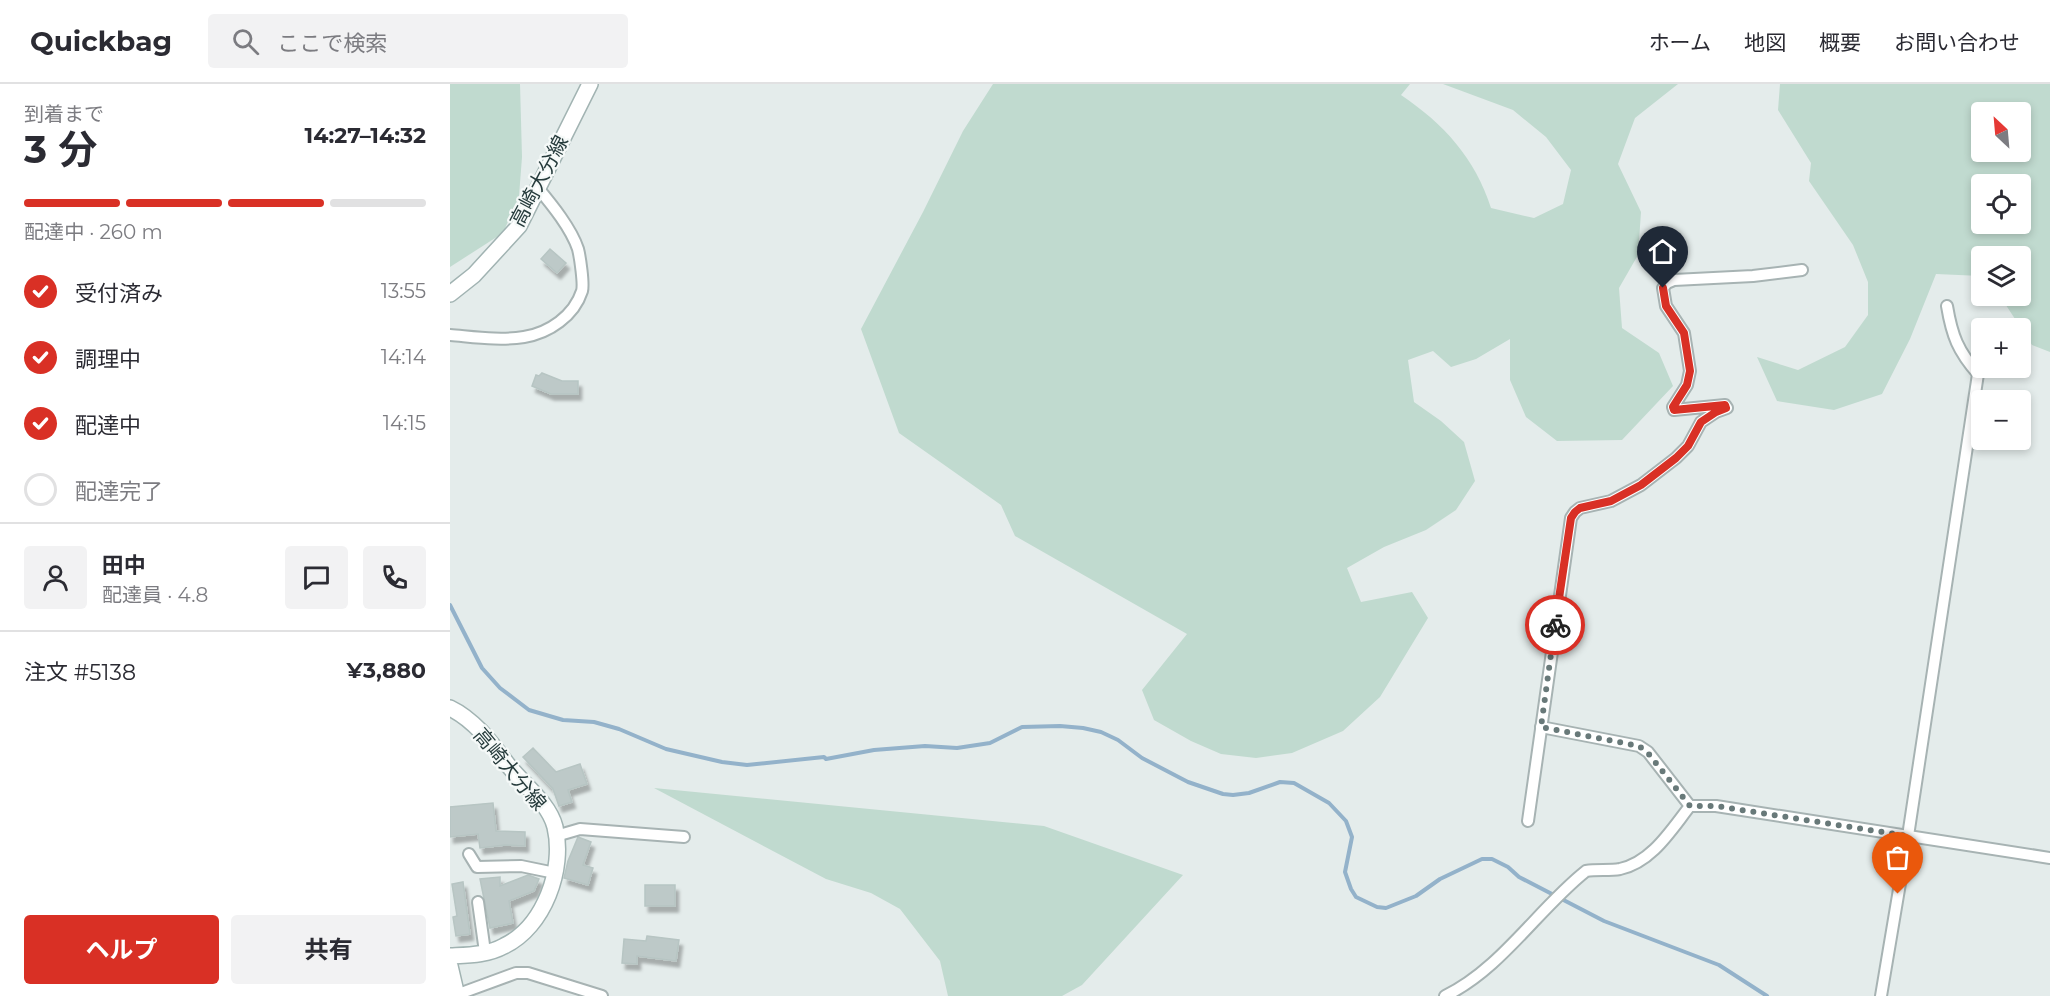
<!DOCTYPE html>
<html lang="ja">
<head>
<meta charset="utf-8">
<style>
  body { margin:0; font-family:Montserrat,"Noto Sans JP",sans-serif; background:#f2f2f3; color:#2b2b33; height:100vh; display:flex; flex-direction:column; font-size:22px; white-space:nowrap }
  * { box-sizing:border-box; margin:0 }
  p { font-size:20px; color:#7c7c81 }
  .icon { flex:none; width:33px; height:33px; fill:none; stroke:currentColor; stroke-width:2; stroke-linecap:round; stroke-linejoin:round }
  .map { position:relative; flex:1; overflow:hidden }
  .drawer { display:flex; flex-direction:column; background:#fff; width:450px }
  .drawer>* { flex:none }
  .needle { width:39px; rotate:334deg }
  .buttons { position:absolute; left:1521px; top:18px; display:grid; gap:12px }
  .buttons a { display:grid; place-items:center; width:60px; height:60px; border-radius:6px; background:#fff; box-shadow:0 3px 9px #0003; font-size:30px }
  .pin { position:absolute; display:grid; place-items:center; width:51px; height:51px; color:#fff; margin:-62px -26px; border-radius:50% 50% 50% 0; rotate:-45deg; box-shadow:0 0 6px #0007 }
  .pin .icon { rotate:45deg }
  .courier { position:absolute; display:grid; place-items:center; width:60px; height:60px; margin:-30px; border:4px solid #d93025; border-radius:50%; background:#fff; color:#222; box-shadow:0 2px 8px #0007 }
  .overview em { font-style:normal; font-weight:700 }
  .overview div { display:flex; flex-direction:column-reverse }
  .overview { display:flex; align-items:center; justify-content:space-between; height:102px; padding:0 24px }
  h1 { font-size:39px; font-weight:700; line-height:45px }
  .bar { display:grid; grid-template-columns:repeat(4,1fr); gap:9px 6px; align-content:center; height:72px; padding:0 24px }
  .bar i { height:8px; border-radius:4px; background:#e1e1e2 }
  .bar .selected { background:#d93025 }
  .bar p { grid-column:span 4 }
  .line { display:flex; align-items:center; gap:15px; padding:0 24px; border-top:2px solid #e1e1e2 }
  .line div { flex:1 }
  .round { display:grid; place-items:center; flex:none; width:63px; height:63px; border-radius:6px; background:#f2f2f3 }
  ol { padding:0 24px; list-style:none }
  li { display:flex; align-items:center; gap:18px; height:66px }
  li p { margin-inline-start:auto }
  li .icon { padding:6px; border-radius:50%; background:#d93025; color:#fff; stroke-width:4 }
  li:last-child { color:#7c7c81 }
  li i { width:33px; height:33px; border:3px solid #e1e1e2; border-radius:50% }
  .cta { display:flex; gap:12px; margin-top:auto; padding:12px 24px }
  .cta a { flex:1; height:69px; border-radius:6px; background:#d93025; color:#fff; font-size:24px; font-weight:700; line-height:69px; text-align:center }
  .cta a+a { background:#f2f2f3; color:#2b2b33 }
  header { display:flex; align-items:center; gap:36px; box-sizing:border-box; height:84px; padding:0 30px; background:#fff; border-bottom:2px solid #e1e1e2 }
  header strong { font-size:28px }
  nav { display:flex; gap:33px; margin-inline-start:auto; font-size:21px }
  .search { width:420px; height:54px; background:#f2f2f3; display:flex; align-items:center; gap:15px; box-sizing:border-box; padding:0 21px; border-radius:6px; color:#7c7c81; font-size:22px }
  main { display:flex; flex:1; min-height:0 }
  .map>svg:first-child { display:block }
</style>
</head>
<body>
<header>
<strong>Quickbag</strong>
<div class="search"><svg class="icon" aria-label="search" viewBox="0 0 24 24"><circle cx="10" cy="10" r="6"/><path d="M15 15l6 6"/></svg>ここで検索</div>
<nav><a>ホーム</a><a>地図</a><a>概要</a><a>お問い合わせ</a></nav>
</header>
<main>
<section class="drawer">
<div class="overview"><div><h1>3 分</h1><p>到着まで</p></div><em>14:27–14:32</em></div>
<div class="bar"><i class="selected"></i><i class="selected"></i><i class="selected"></i><i></i><p>配達中 · 260 m</p></div>
<ol>
<li><svg class="icon" aria-label="check" viewBox="0 0 24 24"><path d="M5 12l5 5 9-10"/></svg>受付済み<p>13:55</p></li>
<li><svg class="icon" aria-label="check" viewBox="0 0 24 24"><path d="M5 12l5 5 9-10"/></svg>調理中<p>14:14</p></li>
<li><svg class="icon" aria-label="check" viewBox="0 0 24 24"><path d="M5 12l5 5 9-10"/></svg>配達中<p>14:15</p></li>
<li><i></i>配達完了</li>
</ol>
<div class="line" style="height:108px"><a class="round"><svg class="icon" aria-label="person" viewBox="0 0 24 24"><circle cx="12" cy="8" r="4"/><path d="M4 21q1-7 8-7t8 7"/></svg></a><div><b>田中</b><p>配達員 · 4.8</p></div><a class="round"><svg class="icon" aria-label="chat" viewBox="0 0 24 24"><path d="M4 5h16v11H9l-5 4z"/></svg></a><a class="round"><svg class="icon" aria-label="phone" viewBox="0 0 24 24"><path d="M5 4h4l2 5-3 2q2 4 5 5l2-3 5 2v4C11 20 4 13 5 4z"/></svg></a></div>
<div class="line" style="height:78px"><div>注文 #5138</div><b>¥3,880</b></div>
<div class="cta"><a>ヘルプ</a><a>共有</a></div>
</section>
<div class="map">
<svg width="1600" height="912" viewBox="0 0 1600 912">
  <defs>
    <filter id="shadow"><feDropShadow dx="3.5" dy="6" stdDeviation="1.5" flood-color="#0004"/></filter>
  </defs>
  <rect width="100%" height="100%" fill="#e4eceb"/>
  <!-- green -->
  <g fill="#c0dacf" fill-rule="evenodd">
    <path d="M0,0H70L72,73L69,112L53,149L0,183Z"/>
    <path d="M543,0H960L951,11C994,40 1025,74 1041,124L1084,134L1113,120L1121,86L1096,53L1063,26L993,0H1228L1185,34L1168,80L1191,128L1188,171L1169,204L1172,244L1209,269L1223,302L1172,356L1107,357L1076,333L1060,296V255L1026,275L1001,283L983,267L958,276L964,318L991,337L1014,358L1025,397L1006,426L976,446L934,463L897,484L911,518L962,508L978,534L930,613L893,647L842,669L806,674L771,670L741,657L704,636L692,606L737,550L565,452L551,421L449,349L411,245L473,128L513,47Z"/>
    <path d="M1330,0H1600V268L1582,261L1550,212H1570V172H1532L1531,192L1486,190L1460,255L1432,310L1384,326L1327,317L1307,273L1348,286L1395,263L1418,231V198L1403,161L1359,97L1361,79L1328,26ZM1570,28V68H1532V28ZM1570,100V140H1532V100Z"/>
    <path d="M204,704L594,742L733,791L632,901L612,912H498L490,877L450,825L421,809L376,795Z"/>
  </g>
  <g fill="none" stroke-linecap="round" stroke-linejoin="round">
    <!-- stream -->
    <path stroke="#93b2ca" stroke-width="4" d="M0,521L32,584L50,604L79,626L113,636L144,638L169,645L216,665L272,678L297,681L374,673L376,675L424,666L475,662L507,664L540,659L572,643L610,642L633,644L651,648L668,656L692,674L738,698L773,710L783,711L799,709L830,698L844,699L879,719L896,737L902,753L895,788L901,805L906,813L927,823L936,824L966,812L990,795L1032,775H1042L1058,783L1069,793L1154,837L1269,881L1317,912"/>
  </g>
  <!-- building -->
  <g fill="#bdc9c8" stroke="#b7c5c3" stroke-width="1.5" filter="url(#shadow)">
    <path d="M100,165L116,179L107,189L91,175Z"/>
    <path d="M92,289L112,297H128V310H101L82,302L86,291L89,292Z"/>
    <path d="M83,664L106,688L130,680L137,700L118,706L122,718L109,722L103,705L73,673Z"/>
    <path d="M43,719L46,747L75,748V762L55,761L30,764L28,750L0,753V723Z"/>
    <path d="M128,753L141,758L133,781L143,784L138,801L114,794L118,777Z"/>
    <path d="M78,791L89,795L84,807L59,817L63,839L40,844L30,795L50,793V802Z"/>
    <path d="M13,798L20,850L6,852L3,833L7,832L2,800Z"/>
    <rect x="195" y="801" width="30" height="21"/>
    <path d="M197,852L229,856L226,877L187,872V880L172,879L174,855L196,857Z"/>
  </g>
  <g fill="none" stroke-linecap="round" stroke-linejoin="round">
    <!-- minor casing -->
    <g stroke="#a7b3b3" stroke-width="14">
      <g id="minor">
        <path d="M0,251C24,253 50,257 74,253C99,249 124,232 132,207C134,200 130,173 128,165C121,144 102,121 88,104"/>
        <path d="M1091,643L1189,662L1198,668L1240,722"/>
        <path d="M1078,737L1121,434L1125,428L1130,424L1161,417L1191,401L1226,374L1238,362L1251,338L1266,328L1277,324L1275,321L1224,326L1223,323L1237,301L1240,287L1234,249L1216,222L1213,204L1217,199L1224,196L1303,192L1352,186"/>
        <path d="M106,752L130,745L234,753"/>
        <path d="M19,770L27,783L71,782L105,789"/>
        <path d="M28,818L35,868"/>
        <path d="M6,911L66,889H78L152,912"/>
        <path d="M995,912C1051,885 1088,825 1136,787C1147,785 1159,787 1170,785C1202,778 1221,746 1240,722H1266L1600,774"/>
        <path d="M1431,912L1458,752L1528,290C1508,267 1502,252 1497,222"/>
      </g>
    </g>
    <!-- secondary casing -->
    <g stroke="#a1b3b2" stroke-width="18">
      <g id="secondary">
        <path d="M0,210L24,191L69,142L140,0"/>
        <path d="M0,624C25,636 42,660 58,681C73,700 99,719 105,743C115,785 94,843 54,862C38,871 18,871 0,872"/>
        <path d="M0,882L7,912"/>
      </g>
    </g>
    <!-- minor -->
    <use href="#minor" stroke="#fff" stroke-width="10"/>
    <!-- secondary -->
    <use href="#secondary" stroke="#fff" stroke-width="15"/>
  </g>
  <g fill="none" stroke-linecap="round" stroke-linejoin="round">
    <!-- done -->
    <path stroke="#687979" stroke-width="6" stroke-dasharray="0 10.8" d="M1105,541L1091,643L1189,662L1198,669L1240,722H1266L1458,752L1448,810"/>
    <!-- route -->
    <path stroke="#d93025" stroke-width="8" d="M1105,541L1121,434L1125,428L1130,424L1161,417L1191,401L1226,374L1238,362L1251,338L1266,328L1276,324L1275,321L1224,326L1223,323L1237,301L1240,287L1234,249L1216,222L1213,204"/>
  </g>
  <g text-anchor="middle" stroke-width="4.5" stroke-linejoin="round" paint-order="stroke">
    <!-- street labels -->
    <g font-size="20" fill="#263b3c" stroke="#f5f9f8">
      <text transform="translate(89 97) rotate(-62)" y="7">高崎大分線</text>
      <text transform="translate(60 685) rotate(50)" y="7">高崎大分線</text>
    </g>
  </g>
</svg>
<div class="buttons">
<a><svg class="needle" viewBox="-14 -14 28 28"><path d="M0-13l5 13h-10z" fill="#e53935"/><path d="M0 13l5-13h-10z" fill="#7c7c81"/></svg></a>
<a><svg class="icon" aria-label="locate" viewBox="0 0 24 24"><circle cx="12" cy="12" r="6"/><path d="M12 2v4M12 18v4M2 12h4M18 12h4"/></svg></a>
<a><svg class="icon" aria-label="layers" viewBox="0 0 24 24"><path d="M12 4l9 5-9 5-9-5zM3 14l9 5 9-5"/></svg></a>
<a>+</a>
<a>−</a>
</div>
<div class="pin" style="left:1448px;top:810px;background:#ea580c"><svg class="icon" aria-label="bag" viewBox="0 0 24 24"><path d="M5 8h14l-1 12H6zM9 8a3 3 0 0 1 6 0"/></svg></div>
<div class="pin" style="left:1213px;top:204px;background:#1f2937"><svg class="icon" aria-label="home" viewBox="0 0 24 24"><path d="M3 11l9-7 9 7M6 9v11h12V9"/></svg></div>
<div class="courier" style="left:1105px;top:541px"><svg class="icon" aria-label="bike" viewBox="0 0 24 24"><circle cx="6" cy="16" r="4"/><circle cx="18" cy="16" r="4"/><path d="M6 16l4-8h5l3 8M10 8l3 8H6M13 5h3"/></svg></div>
</div>
</main>
</body>
</html>
